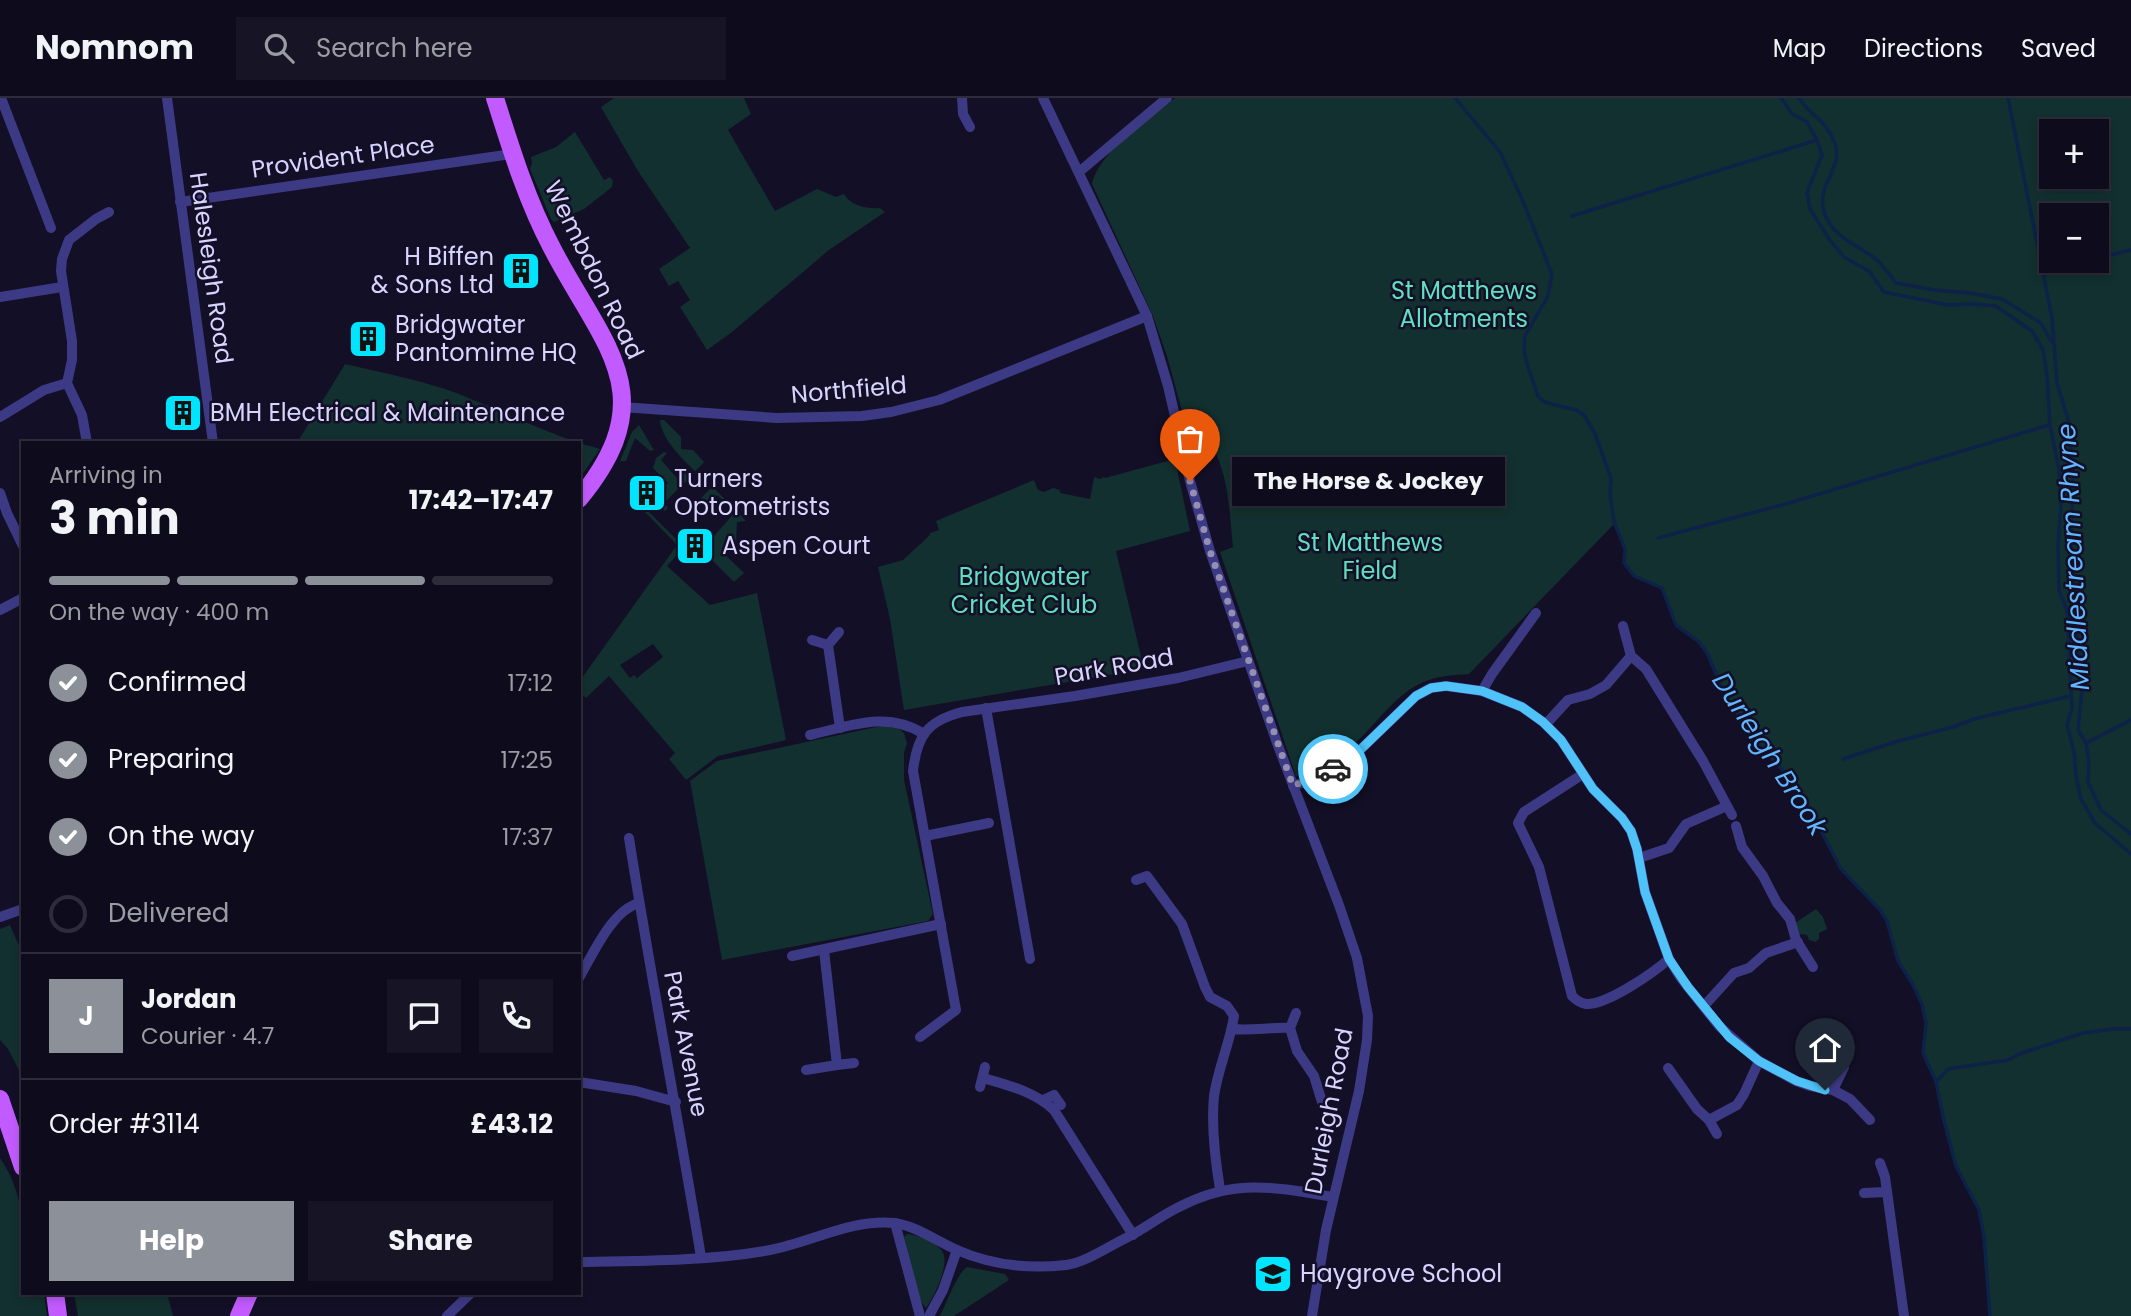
<!DOCTYPE html>
<html lang="en">
<head>
<meta charset="utf-8">
<style>
  body { margin:0; font-family:Poppins,sans-serif; background:#171425; color:#f1f3f6; height:100vh; display:flex; flex-direction:column; font-size:26px; white-space:nowrap }
  * { box-sizing:border-box; margin:0 }
  p { font-size:23px; color:#9b9ba3 }
  .icon { flex:none; width:38px; height:38px; fill:none; stroke:currentColor; stroke-width:2; stroke-linecap:round; stroke-linejoin:round }
  .map { position:relative; flex:1; overflow:hidden }
  .sheet { position:absolute; left:21px; top:343px; width:560px; height:854px; display:flex; flex-direction:column; background:#0e0b1c; border-radius:0px; box-shadow:0 4px 10px #0003,0 0 0 2px #2e2b3b }
  .sheet>* { flex:none }
  .controls { position:absolute; left:2039px; top:21px; display:grid; gap:14px }
  .controls a { display:grid; place-items:center; width:70px; height:70px; border-radius:0px; background:#0e0b1c; box-shadow:0 4px 10px #0003,0 0 0 2px #2e2b3b; font-size:35px }
  .pin { position:absolute; display:grid; place-items:center; width:60px; height:60px; color:#fff; margin:-72px -30px; border-radius:50% 50% 50% 0; rotate:-45deg; box-shadow:0 0 7px #0007 }
  .pin .icon { rotate:45deg }
  .courier { position:absolute; display:grid; place-items:center; width:70px; height:70px; margin:-35px; border:5px solid #4fc3f7; border-radius:50%; background:#fff; color:#222; box-shadow:0 2px 9px #0007 }
  .bubble { position:absolute; height:49px; border-radius:0px; background:#0e0b1c; box-shadow:0 4px 10px #0003,0 0 0 2px #2e2b3b; font-size:23px; font-weight:700; line-height:49px; text-align:center }
  .headline em { font-style:normal; font-weight:700 }
  .headline div { display:flex; flex-direction:column-reverse }
  .headline { display:flex; align-items:center; justify-content:space-between; height:119px; padding:0 28px }
  h1 { font-size:46px; font-weight:700; line-height:52px }
  .bar { display:grid; grid-template-columns:repeat(4,1fr); gap:10px 7px; align-content:center; height:84px; padding:0 28px }
  .bar i { height:9px; border-radius:5px; background:#2e2b3b }
  .bar .active { background:#8c9099 }
  .bar p { grid-column:span 4 }
  .line { display:flex; align-items:center; gap:18px; padding:0 28px; border-top:2px solid #2e2b3b }
  .line div { flex:1 }
  .round { display:grid; place-items:center; flex:none; width:74px; height:74px; border-radius:0px; background:#171425 }
  ol { padding:0 28px; list-style:none }
  li { display:flex; align-items:center; gap:21px; height:77px }
  li p { margin-inline-start:auto }
  li .icon { padding:7px; border-radius:50%; background:#8c9099; color:#fff; stroke-width:4 }
  li:last-child { color:#9b9ba3 }
  li i { width:38px; height:38px; border:4px solid #2e2b3b; border-radius:50% }
  .button { display:flex; gap:14px; margin-top:auto; padding:14px 28px }
  .button a { flex:1; height:80px; border-radius:0px; background:#8c9099; color:#fff; font-size:28px; font-weight:700; line-height:80px; text-align:center }
  .button a+a { background:#171425; color:#f1f3f6 }
  header { display:flex; align-items:center; gap:42px; box-sizing:border-box; height:98px; padding:0 35px; background:#0e0b1c; border-bottom:2px solid #2e2b3b }
  header strong { font-size:33px }
  nav { display:flex; gap:38px; margin-inline-start:auto; font-size:24px }
  .search { width:490px; height:63px; background:#171425; display:flex; align-items:center; gap:18px; box-sizing:border-box; padding:0 24px; border-radius:0px; color:#9b9ba3; font-size:26px }
  .map>svg:first-child { display:block }
</style>
</head>
<body>
<header>
<strong>Nomnom</strong>
<div class="search"><svg class="icon" aria-label="search" viewBox="0 0 24 24"><circle cx="10" cy="10" r="6"/><path d="M15 15l6 6"/></svg>Search here</div>
<nav><a>Map</a><a>Directions</a><a>Saved</a></nav>
</header>
<div class="map">
<svg width="2131" height="1218" viewBox="0 0 2131 1218">
  <rect width="100%" height="100%" fill="#130f26"/>
  <!-- green -->
  <g fill="#12302f" fill-rule="evenodd">
    <path d="M614,0H744L751,16L728,32L775,113L817,91L836,99L844,96C851,108 867,111 880,110L885,114L829,152L732,234L707,252L680,209L690,202L678,183L669,188L659,171L690,150L638,73L602,11L601,9Z"/>
    <path d="M1175,0H2131V1218H1990L1984,1139L1979,1112L1956,1068L1943,1019L1936,984L1923,955L1926,926L1922,906L1912,885L1898,863L1887,823L1880,812L1841,771L1807,706L1791,681L1760,648L1726,599L1707,555L1699,544L1676,527L1662,490L1634,478L1624,465L1625,451L1615,425L1469,576C1453,577 1436,578 1421,585C1394,598 1375,628 1353,647C1337,661 1316,671 1296,678L1220,454L1233,449C1229,412 1229,366 1204,337L1195,338L1188,335L1167,258L1153,218L1092,86C1098,54 1150,21 1175,0ZM2051,33H2096V79H2051ZM2051,117H2096V163H2051Z"/>
    <path d="M575,34L604,82L610,79L613,83L612,89L584,111L554,124L551,121L530,71L532,65L531,59L556,49Z"/>
    <path d="M345,266C383,275 422,282 459,296C499,312 538,331 579,345H297Z"/>
    <path d="M660,322H664L681,339V351L693,352L704,364L695,373C682,361 661,340 660,322Z"/>
    <path d="M639,327L654,352L650,353L635,340L626,363H620L632,334Z"/>
    <path d="M579,345L600,351L579,381Z"/>
    <path d="M664,354L667,355L661,362L678,381L685,375L692,383L690,387L686,383L664,405L668,410L665,413L658,408L664,401L659,394L668,385L653,370L656,360Z"/>
    <path d="M1175,361L1190,433L1116,453L1144,571L904,612L890,521L878,469L903,462L929,438L930,435L939,432L936,423L1034,382L1038,392L1044,394L1053,390L1060,392V395L1090,401L1094,379L1100,381L1104,379L1105,380Z"/>
    <path d="M714,390L746,423L737,424L736,446L728,454L723,450L721,453L744,475L734,484L702,452L735,414L717,397L709,407L701,400L710,391Z"/>
    <path d="M645,410L675,440L678,437L685,443L677,452L679,455L667,468L710,507L757,495L786,642L718,658L686,682L669,661L675,655L609,578L586,600L579,593V584L677,447L643,412ZM653,546L663,559L637,580L634,577L630,580L620,567Z"/>
    <path d="M886,627L897,629L904,635L907,645L904,655V682L933,816L928,823L722,862L690,683L717,663Z"/>
    <path d="M1816,811L1823,819L1827,831L1819,835V841L1815,844L1809,842L1807,837L1799,836L1795,825Z"/>
    <path d="M10,827L23,857V1004L21,976L8,951L0,942V831Z"/>
    <path d="M0,1060C29,1102 23,1146 23,1195H44L47,1218H0Z"/>
    <path d="M907,1136C918,1137 935,1143 942,1153C951,1165 934,1199 926,1210C914,1197 909,1158 904,1139Z"/>
    <path d="M967,1169L1005,1176L1009,1182L954,1218H940C946,1206 958,1174 967,1169Z"/>
    <path d="M74,1195H167L173,1218H78Z"/>
  </g>
  <g fill="none" stroke-linecap="round" stroke-linejoin="round">
    <!-- stream -->
    <g stroke="#0c2248" stroke-width="3.5">
      <path d="M1455,0L1500,54L1522,101L1552,176L1548,198L1525,238L1524,253L1527,266L1538,298L1544,304L1576,312L1584,317L1595,336L1611,380L1610,396L1614,424L1625,451L1624,465L1634,478L1662,490L1676,527L1699,544L1707,555L1726,599L1760,648L1791,681L1807,706L1841,771L1880,812L1887,823L1898,863L1912,885L1922,906L1926,926L1923,955L1936,984L1943,1019L1956,1068L1979,1112L1984,1139L1990,1218"/>
      <path d="M1781,0L1792,16L1807,24L1817,42L1822,57L1807,95L1810,111L1829,141L1844,159L1869,173L1884,194L1948,207L1974,206L1996,208L2032,233L2043,252L2047,277L2050,327L2059,371L2061,407L2058,447L2059,493L2067,512L2072,610L2067,627L2074,654L2076,678L2081,701L2095,725L2131,756"/>
      <path d="M1799,0C1812,20 1827,22 1835,46C1844,72 1812,89 1826,119C1837,143 1861,147 1879,164C1885,170 1890,178 1896,185L1934,192L1970,195L2002,201L2041,225L2051,243"/>
      <path d="M2008,0L2052,220L2057,285L2068,321L2073,374L2071,460L2082,591L2078,632L2086,645L2089,665L2088,684L2101,712L2131,736"/>
      <path d="M1572,118L1817,42"/>
      <path d="M2096,161L2131,152"/>
      <path d="M2042,174L2088,163"/>
      <path d="M1658,440L1789,405L2049,327"/>
      <path d="M2086,645L2131,622"/>
      <path d="M1843,661L1895,644L1953,629L1974,621L2070,598"/>
      <path d="M1936,984L1948,971L2008,962L2019,956L2083,935L2113,931H2131"/>
    </g>
    <!-- street -->
    <g stroke="#3d3a85" stroke-width="10">
      <path d="M1,0L51,130"/>
      <path d="M167,0L213,345"/>
      <path d="M962,0L963,16L970,29"/>
      <path d="M1043,0L1147,218L1168,288L1190,383L1210,453L1277,645L1339,807L1357,860L1368,918L1367,942L1359,993L1326,1132L1312,1218"/>
      <path d="M1079,74L1167,0"/>
      <path d="M180,104L512,56"/>
      <path d="M0,199L62,189"/>
      <path d="M622,309L777,320L862,318L891,314L939,302L1147,218"/>
      <path d="M0,319L44,292L67,285"/>
      <path d="M87,345L82,317L67,285L72,262V243L61,173L62,161L69,142L96,121L109,114"/>
      <path d="M0,395L7,415L23,448"/>
      <path d="M0,512L23,500"/>
      <path d="M1623,528L1631,558L1646,571L1703,663L1732,717"/>
      <path d="M839,534L828,547L840,630"/>
      <path d="M812,542L828,547"/>
      <path d="M1482,593L1492,576L1536,515"/>
      <path d="M986,610L1030,861"/>
      <path d="M1546,626L1568,602L1590,596L1606,587L1631,558"/>
      <path d="M810,637C850,628 887,612 924,636"/>
      <path d="M1583,676L1524,714L1518,725L1539,769L1572,898C1576,902 1580,905 1586,906C1607,907 1653,875 1669,861"/>
      <path d="M1293,688L1321,678L1336,669L1360,652L1416,598L1431,590L1446,588L1482,593L1522,609L1543,624L1561,642L1593,691L1622,720L1631,733L1637,751L1645,794L1669,861L1680,879L1719,928L1759,963L1796,983L1810,988L1833,992L1850,1001L1870,1022"/>
      <path d="M1736,728L1742,749L1763,778L1777,805L1790,821L1796,842L1813,869"/>
      <path d="M925,738L989,725"/>
      <path d="M629,740C651,880 678,1019 701,1159"/>
      <path d="M1639,760L1669,750L1686,726L1727,708"/>
      <path d="M1136,782L1147,778L1182,826L1205,889L1210,899L1227,908L1234,918C1230,945 1218,970 1214,998C1211,1029 1215,1061 1220,1091"/>
      <path d="M0,819L23,811"/>
      <path d="M792,858L941,826"/>
      <path d="M579,880C593,856 612,812 639,805"/>
      <path d="M1704,908L1734,875L1749,870L1766,855L1798,844"/>
      <path d="M1290,930L1296,915"/>
      <path d="M1232,931C1252,933 1270,929 1290,930L1297,953L1314,978L1322,1004"/>
      <path d="M920,939L956,912L913,673C917,638 927,623 962,614L1075,598L1178,580L1248,563"/>
      <path d="M837,967L854,965"/>
      <path d="M1668,970L1697,1011L1709,1022L1737,1007L1744,996L1759,963"/>
      <path d="M806,972L837,967L824,852"/>
      <path d="M983,980C1008,987 1035,994 1054,1012L1133,1137"/>
      <path d="M579,984L636,993L676,1004"/>
      <path d="M980,989L985,969"/>
      <path d="M1833,992L1844,969"/>
      <path d="M1043,1002L1054,997L1061,1007"/>
      <path d="M1709,1022L1717,1036"/>
      <path d="M1880,1065L1885,1079L1904,1218"/>
      <path d="M1864,1095L1887,1094"/>
      <path d="M895,1125L920,1218"/>
      <path d="M579,1164C640,1163 711,1163 770,1152C812,1144 850,1121 894,1125C917,1128 936,1143 957,1152C991,1167 1030,1171 1066,1167C1084,1165 1108,1149 1124,1141C1143,1132 1160,1118 1179,1109C1234,1080 1275,1089 1333,1099"/>
      <path d="M447,1218L471,1195"/>
      <path d="M929,1218L943,1192L957,1152"/>
    </g>
    <!-- primary -->
    <g stroke="#c25bff" stroke-width="18">
      <path d="M495,0C511,51 527,103 552,150C602,247 666,296 579,401"/>
      <path d="M0,1001L23,1069"/>
      <path d="M55,1195L58,1218"/>
      <path d="M239,1218L249,1195"/>
    </g>
  </g>
  <g fill="none" stroke-linecap="round" stroke-linejoin="round">
    <!-- done -->
    <path stroke="#948fb3" stroke-width="7" stroke-dasharray="0 12.6" d="M1190,383L1210,453L1293,688L1333,671"/>
    <!-- route -->
    <path stroke="#4fc3f7" stroke-width="9" d="M1333,671L1360,652L1416,598L1431,590L1446,588L1482,593L1522,609L1543,624L1561,642L1593,691L1622,720L1631,733L1637,751L1645,794L1669,861L1688,889L1729,939L1759,963L1797,983L1825,992"/>
  </g>
  <!-- icons -->
  <defs>
    <g id="building-square" transform="scale(2.0125)"><rect x="-9" y="-9" width="18" height="18" rx="4" fill="#00e5ff" stroke="#130f26"/><path d="M-4-6H4V6H1V3H-1V6H-4ZM-2.5-4.3h1.7v1.8h-1.7ZM.8-4.3h1.7v1.8H.8ZM-2.5-1h1.7V.8h-1.7ZM.8-1h1.7V.8H.8Z" fill="#111"/></g>
    <g id="school-square" transform="scale(2.0125)"><rect x="-9" y="-9" width="18" height="18" rx="4" fill="#00e5ff" stroke="#130f26"/><path d="M0-5L7-2L0 1L-7-2ZM-4 1L0 2.5L4 1V4Q0 6-4 4Z" fill="#111"/></g>
  </defs>
  <g fill-rule="evenodd">
    <use href="#building-square" x="521" y="173"/>
    <use href="#building-square" x="368" y="241"/>
    <use href="#building-square" x="183" y="315"/>
    <use href="#building-square" x="647" y="395"/>
    <use href="#building-square" x="695" y="448"/>
    <use href="#school-square" x="1273" y="1176"/>
  </g>
  <g text-anchor="middle" stroke-width="5" stroke-linejoin="round" paint-order="stroke">
    <!-- street labels -->
    <g font-size="24" fill="#d9d4ff" stroke="#130f26">
      <text transform="translate(343 59) rotate(-8)" y="8">Provident Place</text>
      <text transform="translate(211 170) rotate(82)" y="8">Halesleigh Road</text>
      <text transform="translate(594 172) rotate(64)" y="8">Wembdon Road</text>
      <text transform="translate(849 292) rotate(-5)" y="8">Northfield</text>
      <text transform="translate(1114 569) rotate(-10)" y="8">Park Road</text>
      <text transform="translate(686 946) rotate(79)" y="8">Park Avenue</text>
      <text transform="translate(1329 1013) rotate(-79)" y="8">Durleigh Road</text>
    </g>
    <!-- poi labels -->
    <g font-size="24" fill="#d9d4ff" stroke="#130f26" text-anchor="start">
      <text x="494" y="167" text-anchor="end">H Biffen<tspan x="494" dy="28">&amp; Sons Ltd</tspan></text>
      <text x="395" y="235">Bridgwater<tspan x="395" dy="28">Pantomime HQ</tspan></text>
      <text x="210" y="323">BMH Electrical &amp; Maintenance</text>
      <text x="674" y="389">Turners<tspan x="674" dy="28">Optometrists</tspan></text>
      <text x="722" y="456">Aspen Court</text>
      <text x="1300" y="1184">Haygrove School</text>
    </g>
    <!-- park labels -->
    <g font-size="24" fill="#5fe0c0" stroke="#130f26">
      <text x="1464" y="201">St Matthews<tspan x="1464" dy="28">Allotments</tspan></text>
      <text x="1370" y="453">St Matthews<tspan x="1370" dy="28">Field</tspan></text>
      <text x="1024" y="487">Bridgwater<tspan x="1024" dy="28">Cricket Club</tspan></text>
    </g>
    <!-- water labels -->
    <g font-size="26" font-style="italic" fill="#62b6ff" stroke="#130f26">
      <text transform="translate(2073 459) rotate(-93)" y="9">Middlestream Rhyne</text>
      <text transform="translate(1770 656) rotate(57)" y="9">Durleigh Brook</text>
    </g>
  </g>
</svg>
<div class="controls">
<a>+</a>
<a>−</a>
</div>
<div class="pin" style="left:1190px;top:383px;background:#ea580c"><svg class="icon" aria-label="bag" viewBox="0 0 24 24"><path d="M5 8h14l-1 12H6zM9 8a3 3 0 0 1 6 0"/></svg></div>
<div class="pin" style="left:1825px;top:992px;background:#1f2937"><svg class="icon" aria-label="home" viewBox="0 0 24 24"><path d="M3 11l9-7 9 7M6 9v11h12V9"/></svg></div>
<div class="courier" style="left:1333px;top:671px"><svg class="icon" aria-label="car" viewBox="0 0 24 24"><path d="M5 17H2v-5l4-1 3-4h7l3 4 3 1v5h-3M9 17h6M6 11h13"/><circle cx="7" cy="17" r="2"/><circle cx="17" cy="17" r="2"/></svg></div>
<div class="bubble" style="left:1232px;top:359px;width:273px">The Horse &amp; Jockey</div>
<section class="sheet">
<div class="headline"><div><h1>3 min</h1><p>Arriving in</p></div><em>17:42–17:47</em></div>
<div class="bar"><i class="active"></i><i class="active"></i><i class="active"></i><i></i><p>On the way · 400 m</p></div>
<ol>
<li><svg class="icon" aria-label="check" viewBox="0 0 24 24"><path d="M5 12l5 5 9-10"/></svg>Confirmed<p>17:12</p></li>
<li><svg class="icon" aria-label="check" viewBox="0 0 24 24"><path d="M5 12l5 5 9-10"/></svg>Preparing<p>17:25</p></li>
<li><svg class="icon" aria-label="check" viewBox="0 0 24 24"><path d="M5 12l5 5 9-10"/></svg>On the way<p>17:37</p></li>
<li><i></i>Delivered</li>
</ol>
<div class="line" style="height:126px"><b class="round" style="background:#8c9099;color:#fff">J</b><div><b>Jordan</b><p>Courier · 4.7</p></div><a class="round"><svg class="icon" aria-label="chat" viewBox="0 0 24 24"><path d="M4 5h16v11H9l-5 4z"/></svg></a><a class="round"><svg class="icon" aria-label="phone" viewBox="0 0 24 24"><path d="M5 4h4l2 5-3 2q2 4 5 5l2-3 5 2v4C11 20 4 13 5 4z"/></svg></a></div>
<div class="line" style="height:91px"><div>Order #3114</div><b>£43.12</b></div>
<div class="button"><a>Help</a><a>Share</a></div>
</section>
</div>
</body>
</html>
